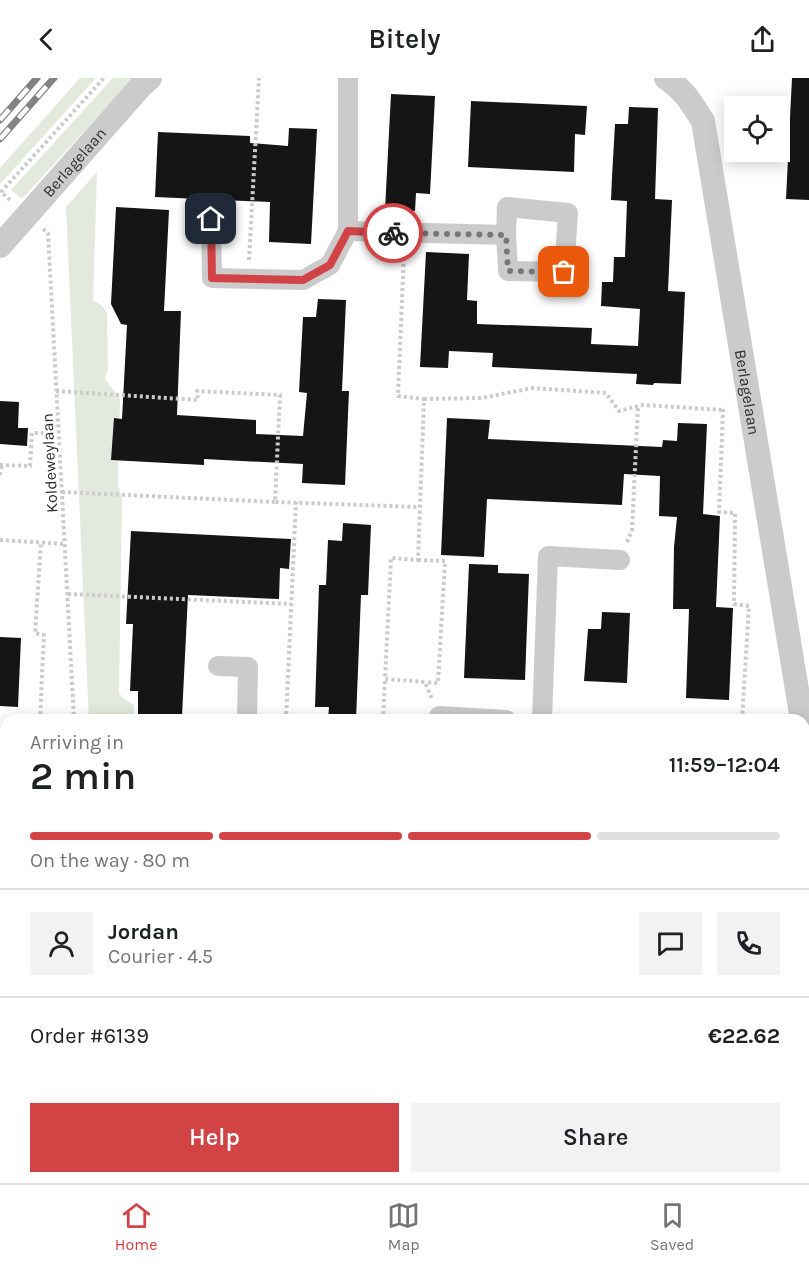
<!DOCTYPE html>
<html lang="en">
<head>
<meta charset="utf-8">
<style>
  body { margin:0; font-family:Karla,sans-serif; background:#f2f2f2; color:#202124; height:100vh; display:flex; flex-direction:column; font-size:22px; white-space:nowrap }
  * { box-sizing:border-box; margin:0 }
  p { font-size:20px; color:#757577 }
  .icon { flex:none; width:33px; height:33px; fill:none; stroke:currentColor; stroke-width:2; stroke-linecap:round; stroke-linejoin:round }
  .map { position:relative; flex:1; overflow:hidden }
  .sheet { position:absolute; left:0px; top:636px; width:810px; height:470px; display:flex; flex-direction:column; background:#fff; border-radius:18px 18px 0 0; box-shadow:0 3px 15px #0003 }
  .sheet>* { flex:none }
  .controls { position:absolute; left:724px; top:18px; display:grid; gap:12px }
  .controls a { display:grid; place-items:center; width:66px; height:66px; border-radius:0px; background:#fff; box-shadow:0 3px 15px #0003; font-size:30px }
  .pin { position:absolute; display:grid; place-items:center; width:51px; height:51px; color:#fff; margin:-26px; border-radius:12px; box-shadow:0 3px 9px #0006 }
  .courier { position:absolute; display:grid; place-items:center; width:60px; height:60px; margin:-30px; border:4px solid #d24346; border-radius:50%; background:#fff; color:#222; box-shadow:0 2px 8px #0007 }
  .headline em { font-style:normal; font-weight:600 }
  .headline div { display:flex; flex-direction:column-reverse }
  .headline { display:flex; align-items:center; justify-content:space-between; height:102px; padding:0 30px }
  h1 { font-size:39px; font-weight:600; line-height:45px }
  .bar { display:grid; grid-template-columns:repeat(4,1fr); gap:9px 6px; align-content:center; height:72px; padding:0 30px }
  .bar i { height:8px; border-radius:4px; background:#e0e0e0 }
  .bar .selected { background:#d24346 }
  .bar p { grid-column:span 4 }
  .line { display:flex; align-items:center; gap:15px; padding:0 30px; border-top:2px solid #e0e0e0 }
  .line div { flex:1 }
  .round { display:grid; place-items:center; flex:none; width:63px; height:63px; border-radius:0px; background:#f2f2f2 }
  .action { display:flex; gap:12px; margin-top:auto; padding:12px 30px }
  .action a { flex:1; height:69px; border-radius:0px; background:#d24346; color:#fff; font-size:24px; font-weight:600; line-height:69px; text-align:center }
  .action a+a { background:#f2f2f2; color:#202124 }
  header { display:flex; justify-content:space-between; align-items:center; height:78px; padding:0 30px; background:#fff; font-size:27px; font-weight:600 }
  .menu { display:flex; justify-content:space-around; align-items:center; height:84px; border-top:2px solid #e0e0e0; background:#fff; font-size:16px; color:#757577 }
  .menu a { display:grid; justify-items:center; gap:3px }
  .menu .selected { color:#d24346 }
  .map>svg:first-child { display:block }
</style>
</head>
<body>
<header><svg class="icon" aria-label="back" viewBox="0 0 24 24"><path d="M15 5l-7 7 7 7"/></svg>Bitely<svg class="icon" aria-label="share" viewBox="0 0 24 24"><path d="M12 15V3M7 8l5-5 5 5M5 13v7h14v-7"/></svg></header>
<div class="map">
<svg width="809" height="1105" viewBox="0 0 809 1105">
  <rect width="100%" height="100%" fill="#fff"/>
  <!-- green -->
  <g fill="#e3eadd">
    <path d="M80,0H96L0,106V90Z"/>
    <path d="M113,0H133L22,121L11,112Z"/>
    <path d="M97,94L93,222L102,228L107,235L108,291L105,301L120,321L118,406L122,422L119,615L123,620L134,627V642H89L66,129Z"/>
    <path d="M295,1100H406V1105H266Z"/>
  </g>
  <!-- building -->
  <g fill="#151515">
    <path d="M792,0H809V122L786,121Z"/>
    <path d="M391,16L435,18L430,116L416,115L415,133L385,132Z"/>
    <path d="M471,23L587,28L585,57L575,56L574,94L468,89Z"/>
    <path d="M629,29L658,30L655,121L672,122L668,213L685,214L681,306L654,305L653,307L636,306L637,296L492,289L493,275L449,273L448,290L420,289L426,174L469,176L467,222L477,223V246L592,250L591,266L638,268L640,231L601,228L602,204H613L614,179H625L627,123L611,122L612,99L615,46H628Z"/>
    <path d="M289,50L317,51L311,166L269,164L270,124L155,119L158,54L250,58V65L288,68Z"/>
    <path d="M116,129L169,132L164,233H181L177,337L256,342V356L303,358L307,315L299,314L303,239H316L318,221L346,222L342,313H349L345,407L302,405L303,386L204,381V387L111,382L114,340L122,341L127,247L121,246L111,226Z"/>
    <path d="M0,323L19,324L18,350H28L27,368L0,366V349L10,350L0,349Z"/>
    <path d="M447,340L490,342L488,361L662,369L663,362L677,363L678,345L707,346L703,436L720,438L716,529L733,530L729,622L686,620L689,531H673L674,469L677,439L659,438L660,398L624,396L622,427L487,421L484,479L441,477Z"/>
    <path d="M343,445L371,447L368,517H361L356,642H328L329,629H315L319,507H326L328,462L342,463Z"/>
    <path d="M131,453L291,461L289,491L280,490L279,521L188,517L182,638H175V642H146V638H138V613H130L133,546H126Z"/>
    <path d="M469,486L498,487V495L529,496L525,602L464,600Z"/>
    <path d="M602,534L630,535L627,605L584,603L588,551H601Z"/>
    <path d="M0,559L21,560L18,629L0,628Z"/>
  </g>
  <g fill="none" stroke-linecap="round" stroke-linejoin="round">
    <!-- path -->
    <g stroke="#cbcbcb" stroke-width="4" stroke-dasharray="3 3" stroke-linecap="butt">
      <path d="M10,122L1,114L104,0"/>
      <path d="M43,151L48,155L74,642"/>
      <path d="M404,174L398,318L424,321L418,482L391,480L385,601L425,604L432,621"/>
      <path d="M249,182L259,0"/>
      <path d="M56,313L198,322L197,313L280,317L275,424L419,429"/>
      <path d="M424,321L482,320L532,310L606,315L619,333L643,327L724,332"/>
      <path d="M723,331L719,434L735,435L734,526L749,528L742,642"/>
      <path d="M0,387L30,388L32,355H59"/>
      <path d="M0,397L2,387"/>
      <path d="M62,414L275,424"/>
      <path d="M0,462L65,466"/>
      <path d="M627,464L632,452L638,328"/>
      <path d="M418,482L445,483L438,605L425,604"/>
      <path d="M68,516L291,526"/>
      <path d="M40,642L44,557L35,555L41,465"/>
      <path d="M286,642L296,424"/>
      <path d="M383,642L385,601"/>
      <path d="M804,869H809"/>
      <path d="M804,1004L809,1003"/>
      <path d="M0,1012H6"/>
      <path d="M95,1100L97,1105"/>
      <path d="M0,1103L83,1105"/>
      <path d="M213,1105L245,1100"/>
    </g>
    <!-- minor -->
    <g stroke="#cbcbcb" stroke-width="20">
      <path d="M348,0V153L506,157"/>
      <path d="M507,129L568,135L564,194L508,193L506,157Z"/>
      <path d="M211,141L212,200L303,202L330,187L348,153"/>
      <path d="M218,588L248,589L247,642"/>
      <path d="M439,642V638L506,642"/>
      <path d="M542,642L548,478L620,482"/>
      <path d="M0,756H6"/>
      <path d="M405,1100V1105"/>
    </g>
    <!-- tertiary -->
    <g stroke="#cbcbcb" stroke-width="24">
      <path id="s1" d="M666,0C686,14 690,23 703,43L802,642"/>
      <path id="s2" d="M0,168L141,8L150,0"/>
      <path d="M804,653L809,683"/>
    </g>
    <!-- rail casing -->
    <g stroke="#838383" stroke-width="7">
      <g id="rail">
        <path d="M0,42L37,0"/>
        <path d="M0,61L54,0"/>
      </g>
    </g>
    <!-- rail -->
    <use href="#rail" stroke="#fff" stroke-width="4.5" stroke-dasharray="14" stroke-linecap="butt"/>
  </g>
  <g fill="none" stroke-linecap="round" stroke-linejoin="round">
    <!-- done -->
    <path stroke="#777" stroke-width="6" stroke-dasharray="0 10.8" d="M393,155L506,157L508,193L564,194"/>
    <!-- route -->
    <path stroke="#d24346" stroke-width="8" d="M211,141L212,200L303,202L330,187L348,153L393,155"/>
  </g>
  <g text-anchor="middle" stroke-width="6" stroke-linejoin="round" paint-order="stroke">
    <!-- street labels -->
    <g font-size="16" fill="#2e2e2e" stroke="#fff">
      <text dy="6" stroke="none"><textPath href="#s2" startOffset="112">Berlagelaan</textPath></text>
      <text dy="6" stroke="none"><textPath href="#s1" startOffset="332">Berlagelaan</textPath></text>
      <text transform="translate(49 385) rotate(-93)" y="6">Koldeweylaan</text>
    </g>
  </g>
</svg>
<div class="controls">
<a><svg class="icon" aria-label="locate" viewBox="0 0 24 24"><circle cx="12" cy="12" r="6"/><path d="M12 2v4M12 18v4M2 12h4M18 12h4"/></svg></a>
</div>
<div class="pin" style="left:564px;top:194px;background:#ea580c"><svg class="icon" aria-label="bag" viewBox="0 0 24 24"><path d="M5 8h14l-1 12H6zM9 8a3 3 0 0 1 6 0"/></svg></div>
<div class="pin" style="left:211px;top:141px;background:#1f2937"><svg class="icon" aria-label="home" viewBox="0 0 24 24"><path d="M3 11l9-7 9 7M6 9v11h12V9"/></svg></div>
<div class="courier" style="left:393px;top:155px"><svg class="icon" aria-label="bike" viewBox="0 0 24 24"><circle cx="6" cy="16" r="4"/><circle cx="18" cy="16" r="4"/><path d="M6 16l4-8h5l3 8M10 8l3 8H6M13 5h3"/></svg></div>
<section class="sheet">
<div class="headline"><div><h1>2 min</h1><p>Arriving in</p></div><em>11:59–12:04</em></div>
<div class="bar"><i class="selected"></i><i class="selected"></i><i class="selected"></i><i></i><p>On the way · 80 m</p></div>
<div class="line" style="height:108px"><a class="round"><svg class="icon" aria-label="person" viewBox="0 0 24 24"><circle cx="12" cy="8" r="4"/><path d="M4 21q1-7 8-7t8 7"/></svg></a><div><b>Jordan</b><p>Courier · 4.5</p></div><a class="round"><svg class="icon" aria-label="chat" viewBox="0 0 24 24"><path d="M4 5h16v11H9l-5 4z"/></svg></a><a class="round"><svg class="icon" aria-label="phone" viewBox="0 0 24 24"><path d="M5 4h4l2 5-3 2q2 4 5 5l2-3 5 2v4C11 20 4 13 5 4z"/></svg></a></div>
<div class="line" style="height:78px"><div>Order #6139</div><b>€22.62</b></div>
<div class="action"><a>Help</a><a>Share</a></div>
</section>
</div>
<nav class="menu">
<a class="selected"><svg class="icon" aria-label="home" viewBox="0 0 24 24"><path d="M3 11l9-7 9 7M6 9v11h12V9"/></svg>Home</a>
<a><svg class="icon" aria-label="map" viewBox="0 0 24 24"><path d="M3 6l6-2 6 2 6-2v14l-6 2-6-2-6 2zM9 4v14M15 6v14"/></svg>Map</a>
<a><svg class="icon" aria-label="saved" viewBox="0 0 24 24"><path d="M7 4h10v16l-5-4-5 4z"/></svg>Saved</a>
</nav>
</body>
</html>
